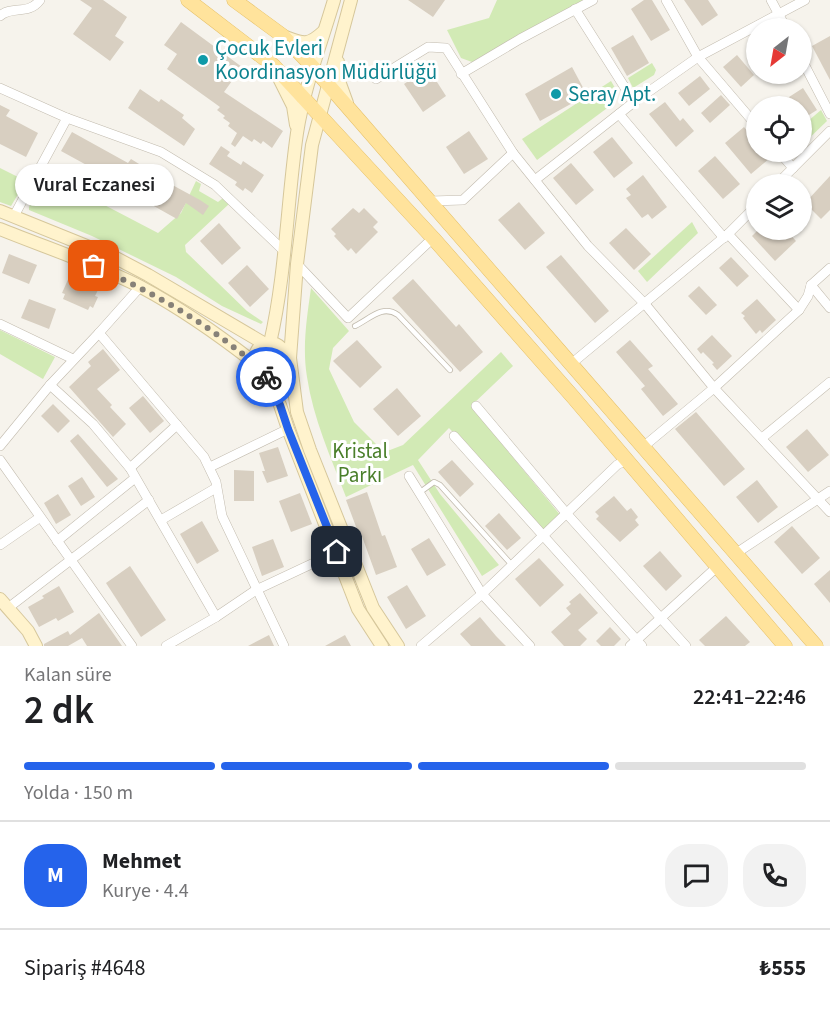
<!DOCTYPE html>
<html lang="tr">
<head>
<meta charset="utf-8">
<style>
  body { margin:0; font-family:"Source Sans 3",sans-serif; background:#f2f2f2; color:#202124; height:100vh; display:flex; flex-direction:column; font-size:22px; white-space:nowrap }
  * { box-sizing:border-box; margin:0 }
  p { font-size:20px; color:#757577 }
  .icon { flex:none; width:33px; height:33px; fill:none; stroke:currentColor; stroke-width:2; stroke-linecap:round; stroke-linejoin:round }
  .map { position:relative; height:646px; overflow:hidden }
  .sheet { display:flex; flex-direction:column; background:#fff; flex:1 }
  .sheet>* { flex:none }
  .needle { width:39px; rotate:211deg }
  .tools { position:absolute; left:746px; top:18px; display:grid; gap:12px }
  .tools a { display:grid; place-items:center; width:66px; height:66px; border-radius:50%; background:#fff; box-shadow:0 2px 4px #0004; font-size:30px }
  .pin { position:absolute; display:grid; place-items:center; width:51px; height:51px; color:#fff; margin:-26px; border-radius:12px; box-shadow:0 3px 9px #0006 }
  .courier { position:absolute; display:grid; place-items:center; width:60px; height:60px; margin:-30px; border:4px solid #2563eb; border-radius:50%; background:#fff; color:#222; box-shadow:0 2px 8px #0007 }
  .bubble { position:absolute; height:42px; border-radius:21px; background:#fff; box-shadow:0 2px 4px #0004; font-size:20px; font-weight:600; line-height:42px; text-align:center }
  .head em { font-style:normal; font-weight:600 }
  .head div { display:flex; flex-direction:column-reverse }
  .head { display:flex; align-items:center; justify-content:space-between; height:102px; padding:0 24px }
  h1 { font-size:39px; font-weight:600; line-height:45px }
  .bar { display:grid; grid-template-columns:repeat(4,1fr); gap:9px 6px; align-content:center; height:72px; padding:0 24px }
  .bar i { height:8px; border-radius:4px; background:#e0e0e0 }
  .bar .active { background:#2563eb }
  .bar p { grid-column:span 4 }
  .line { display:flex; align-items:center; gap:15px; padding:0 24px; border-top:2px solid #e0e0e0 }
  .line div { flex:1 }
  .round { display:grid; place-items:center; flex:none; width:63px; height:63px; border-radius:24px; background:#f2f2f2 }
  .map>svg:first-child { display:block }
</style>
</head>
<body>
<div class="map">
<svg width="830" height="646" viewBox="0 0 830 646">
  <rect width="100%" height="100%" fill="#f6f3ec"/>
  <!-- green -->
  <g fill="#d2eab5">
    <path d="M497,0H587L472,62L461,58L447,30L489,18Z"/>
    <path d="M652,63L656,70L654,75L633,88L628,78Z"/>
    <path d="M611,81L618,93L614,103L537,160L522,139Z"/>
    <path d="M821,110L827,121L801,146V127Z"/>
    <path d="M0,168L26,181L11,206L0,202Z"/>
    <path d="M47,175L158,233L181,213L196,181L201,184L199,191L218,202L223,198L229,204L185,245L186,252L247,311L263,322L261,324L222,306L176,277L92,236L29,210V207Z"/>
    <path d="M692,222L698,233L647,282L638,271Z"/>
    <path d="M311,288L349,331L333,348L329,369L354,422L380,448L390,450L403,445L501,352L513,366L471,406L561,516L544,530L449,428L418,460L440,494L499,565L482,576L413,465L346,497C331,458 313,418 307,377C302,347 307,317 311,288Z"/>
    <path d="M0,330L55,357L43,379L0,354Z"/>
  </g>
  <!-- building -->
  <g fill="#d8cfc1">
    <path d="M80,0H103L127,17L115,36L124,42L110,61L73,34L92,8Z"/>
    <path d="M408,0H445L433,17Z"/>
    <path d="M644,0H652L670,30L651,41L631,9Z"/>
    <path d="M684,0H708L718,15L702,26Z"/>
    <path d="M181,22L242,67L224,92L283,131L272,148L263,141L261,144L254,139L252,142L243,136L235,147L231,144L237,133L228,126L230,123L223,118L225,116L217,110L220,107L167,69L177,54L164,45Z"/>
    <path d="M633,35L649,63L627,76L611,48Z"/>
    <path d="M830,36V80L812,46Z"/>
    <path d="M737,55L754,75L741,87L723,67Z"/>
    <path d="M572,67L587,95L540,121L525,94Z"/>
    <path d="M428,68L446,96L423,112L404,84Z"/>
    <path d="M700,76L710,89L689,106L678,93Z"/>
    <path d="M803,88L817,110L801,120V106H795L789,97Z"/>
    <path d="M140,89L159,102L161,99L184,115L182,118L195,129L184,146L128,108Z"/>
    <path d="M721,95L730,105L710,123L701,113Z"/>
    <path d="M665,102L680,121L683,118L694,131L676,147L649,114Z"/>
    <path d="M0,105L10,110L6,116L38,133L26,157L0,144Z"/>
    <path d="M744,127L756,142V152H764L770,158L751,174L725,143Z"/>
    <path d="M469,131L488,159L464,174L446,147Z"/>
    <path d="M72,132L128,163L131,159L152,172L139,193L113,177L112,179L61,151Z"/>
    <path d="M612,137L633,163L614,178L593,152Z"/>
    <path d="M221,146L230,152L227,156L241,165L243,161L264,175L252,193L245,188L243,191L235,185L237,182L209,164Z"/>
    <path d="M715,156L740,184L723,199L698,171Z"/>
    <path d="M571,163L594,190L576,205L553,178Z"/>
    <path d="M643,175L667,207L652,219L648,214L642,218L626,198L631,195L626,189Z"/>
    <path d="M830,176V210L821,219L805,203Z"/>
    <path d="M165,181L200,200L209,206L203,215L186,203L177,219L152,205Z"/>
    <path d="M519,202L545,233L525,250L498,220Z"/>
    <path d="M353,208L359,213L364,208L378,222L373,227L378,232L356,254L351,248L348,251L334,236L336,234L331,229Z"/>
    <path d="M219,223L241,248L222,265L200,241Z"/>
    <path d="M626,228L651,254L634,270L609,243Z"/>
    <path d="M758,230H786L796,241L775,261L752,236Z"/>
    <path d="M9,254L37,265L29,284L2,273Z"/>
    <path d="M561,255L609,311L595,323L546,267Z"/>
    <path d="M731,257L749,276L737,287L719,268Z"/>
    <path d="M247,265L269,289L250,307L228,283Z"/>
    <path d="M70,275L99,288L95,296L98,297L93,308L90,306L88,310L63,299L65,294L62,293Z"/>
    <path d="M413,279L456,327L459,324L483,352L460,372L392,298Z"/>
    <path d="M699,286L717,305L706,315L688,296Z"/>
    <path d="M29,299L56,309L49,329L21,318Z"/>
    <path d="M757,299L776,320L762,333L760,330L756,334L743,318L745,316L741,313Z"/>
    <path d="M712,335L732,356L717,370L712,364L714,363L703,352L701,354L697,349Z"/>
    <path d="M357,340L382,367L360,388L333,361Z"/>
    <path d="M630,340L653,366L648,369L678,404L663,416L641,389L645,386L616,352Z"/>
    <path d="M103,349L120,370L97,389L112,405L110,407L126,424L113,437L69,387L91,366L88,362Z"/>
    <path d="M397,388L421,416L398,436L373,409Z"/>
    <path d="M143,396L164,421L150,433L129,408Z"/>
    <path d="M53,404L70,421L58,433L41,416Z"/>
    <path d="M696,412L745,469L724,486L675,429Z"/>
    <path d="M807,429L829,455L808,472L786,447Z"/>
    <path d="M78,434L118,479L107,487L70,441Z"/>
    <path d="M278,447L288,476L267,483L262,471H265L259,453Z"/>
    <path d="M452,460L474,484L460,497L438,472Z"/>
    <path d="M234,470L254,471V501H234Z"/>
    <path d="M82,477L95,497L81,506L68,486Z"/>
    <path d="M757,480L778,507L758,523L736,497Z"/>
    <path d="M367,492L382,536L385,535L397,567L376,575L360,531L358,532L346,500Z"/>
    <path d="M300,493L312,524L291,532L279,501Z"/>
    <path d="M58,494L71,515L56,524L44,503Z"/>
    <path d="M614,496L627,511L631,508L638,517L635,520L639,525L620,542L596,519L599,516L595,512Z"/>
    <path d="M499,513L521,538L507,550L485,526Z"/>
    <path d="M202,521L219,551L197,564L180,534Z"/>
    <path d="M792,526L820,558L802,574L774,542Z"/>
    <path d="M429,538L446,565L427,576L411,549Z"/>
    <path d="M273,539L284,567L262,576L252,547Z"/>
    <path d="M660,551L682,576L666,591L643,566Z"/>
    <path d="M539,558L564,585L540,607L515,579Z"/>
    <path d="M130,566L166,620L141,637L106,583Z"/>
    <path d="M830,570V603L814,584Z"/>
    <path d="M407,585L426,616L406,629L387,597Z"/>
    <path d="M59,586L74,612L58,621L56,618L39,627L28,607L44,598L42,596Z"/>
    <path d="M580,593L598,613L578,630L587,639L580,646H564L551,632L571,614L566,608L571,604L569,602Z"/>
    <path d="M99,613L122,646H87L82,638L68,646H44V644L68,631L70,635Z"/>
    <path d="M726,616L750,642L745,646H705L699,640Z"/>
    <path d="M480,617L496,636L506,646H471L460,634Z"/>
    <path d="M610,627L621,639L614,646H601L596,641Z"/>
    <path d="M269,635L274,646H248Z"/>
    <path d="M345,635L351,646H325Z"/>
  </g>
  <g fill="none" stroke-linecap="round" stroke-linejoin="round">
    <!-- lane casing -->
    <g stroke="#c2bbae" stroke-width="6">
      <g id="lane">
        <path d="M355,326C370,319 382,304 398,315L450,370"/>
        <path d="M419,493L434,482L440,485L511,564"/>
      </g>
    </g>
    <!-- street casing -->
    <g stroke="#c2bbae" stroke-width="10">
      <g id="street">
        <path d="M666,0L698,57L756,125"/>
        <path d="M771,0L786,28"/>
        <path d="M575,9L634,102"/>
        <path d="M0,16C12,5 28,16 40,0"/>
        <path d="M801,58L830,114"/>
        <path d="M461,74L520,39L593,0"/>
        <path d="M376,79L428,47L446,48L513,153L588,246L645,304L714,388L830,512"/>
        <path d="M0,88L67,118L161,152L215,185L285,252"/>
        <path d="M619,114L724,238"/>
        <path d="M779,152L793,168"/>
        <path d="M535,180L634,102L698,57L805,0"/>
        <path d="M777,184L830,131"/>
        <path d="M431,201L463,200L513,153"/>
        <path d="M14,216L67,118"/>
        <path d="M728,234L799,310"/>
        <path d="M297,264L348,318L433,238"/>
        <path d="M811,285L830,308"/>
        <path d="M0,324L73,359"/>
        <path d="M99,333L204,457L216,482L222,516L284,646"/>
        <path d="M571,364L728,234L756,206"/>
        <path d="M50,385L93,424L130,468L216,617"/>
        <path d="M476,406L567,514L686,646"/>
        <path d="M454,436L642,646"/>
        <path d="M762,438L830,382"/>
        <path d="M0,446L50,385L99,333L140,287"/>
        <path d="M643,447L714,388L799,310L808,296L811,285L830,268"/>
        <path d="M0,460L132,646"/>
        <path d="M210,467L288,429"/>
        <path d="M130,468L177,425"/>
        <path d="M409,476L482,594L530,646"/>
        <path d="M161,520L216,488"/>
        <path d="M57,541L135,478"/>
        <path d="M0,545L39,518"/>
        <path d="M735,554L830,491"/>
        <path d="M8,608L149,500"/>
        <path d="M166,646L216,617L256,590L337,552"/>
        <path d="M421,646L482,594L617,465L626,460"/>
        <path d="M630,646L718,566"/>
      </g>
    </g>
    <!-- secondary casing -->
    <g stroke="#d6c79b" stroke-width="14">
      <g id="secondary">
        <path d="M351,0L312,145L297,264L290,358L297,412L310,450L373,608L398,646"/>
        <path d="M283,36C302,43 307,47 323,32"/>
        <path d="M338,62L339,81L347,103"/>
        <path d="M277,74L293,106L296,125"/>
        <path d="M0,211L114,257L148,275L265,344"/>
        <path d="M0,229C47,248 96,264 141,287C182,309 219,335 256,364"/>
        <path d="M270,343C286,274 287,203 297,133C304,88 321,44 334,0"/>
        <circle cx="270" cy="358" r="15"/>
        <path d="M264,372L280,405L288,429L358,609L382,646"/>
        <path d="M0,599L28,631L36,646"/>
      </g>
    </g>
    <!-- primary casing -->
    <g stroke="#e6c16a" stroke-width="15">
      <g id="primary">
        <path d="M188,0L274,66L433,238L573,397L785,646"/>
        <path d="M234,0L283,36L312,66L816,646"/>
      </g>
    </g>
    <!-- lane -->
    <use href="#lane" stroke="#fff" stroke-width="4.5"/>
    <!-- street -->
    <use href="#street" stroke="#fff" stroke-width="9"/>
    <!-- secondary -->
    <use href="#secondary" stroke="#fff3cd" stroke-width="12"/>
    <!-- primary -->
    <use href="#primary" stroke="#ffe39c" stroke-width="14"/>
  </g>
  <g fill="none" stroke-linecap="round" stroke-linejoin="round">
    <!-- done -->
    <path stroke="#878178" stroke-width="6" stroke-dasharray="0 10.8" d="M94,266C145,289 192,314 236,349C246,357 260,365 266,377"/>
    <!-- route -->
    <path stroke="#2563eb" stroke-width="8" d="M266,377L280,405L288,429L337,552"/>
  </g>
  <!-- markers -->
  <g fill="#0f9aa8" stroke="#fff" stroke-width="2">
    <circle cx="203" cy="60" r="6"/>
    <circle cx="556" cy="94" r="6"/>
  </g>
  <g text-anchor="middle" stroke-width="6" stroke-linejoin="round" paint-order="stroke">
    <!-- culture labels -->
    <g font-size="21" fill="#0d838f" stroke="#fff" text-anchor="start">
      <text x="215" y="55">Çocuk Evleri<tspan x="215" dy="24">Koordinasyon Müdürlüğü</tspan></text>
      <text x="568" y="101">Seray Apt.</text>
    </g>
    <!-- park labels -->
    <g font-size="21" fill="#4a7f2a" stroke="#fff">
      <text x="360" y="458">Kristal<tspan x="360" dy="24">Parkı</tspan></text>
    </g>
  </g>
</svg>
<div class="tools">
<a><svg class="needle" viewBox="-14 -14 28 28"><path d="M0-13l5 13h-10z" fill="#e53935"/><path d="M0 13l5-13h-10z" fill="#757577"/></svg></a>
<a><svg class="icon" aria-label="locate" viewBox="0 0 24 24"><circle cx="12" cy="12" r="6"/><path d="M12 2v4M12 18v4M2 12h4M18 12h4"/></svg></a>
<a><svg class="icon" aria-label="layers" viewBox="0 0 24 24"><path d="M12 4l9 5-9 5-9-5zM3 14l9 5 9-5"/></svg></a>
</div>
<div class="pin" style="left:94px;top:266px;background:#ea580c"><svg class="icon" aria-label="bag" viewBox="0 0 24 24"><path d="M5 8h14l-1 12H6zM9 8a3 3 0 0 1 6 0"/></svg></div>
<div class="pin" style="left:337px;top:552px;background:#1f2937"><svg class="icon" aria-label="home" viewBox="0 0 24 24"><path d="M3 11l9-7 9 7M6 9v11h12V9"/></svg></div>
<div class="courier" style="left:266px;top:377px"><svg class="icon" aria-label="bike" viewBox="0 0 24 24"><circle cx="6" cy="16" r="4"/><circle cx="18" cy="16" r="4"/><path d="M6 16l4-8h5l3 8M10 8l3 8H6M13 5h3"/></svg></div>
<div class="bubble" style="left:15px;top:164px;width:159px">Vural Eczanesi</div>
</div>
<section class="sheet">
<div class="head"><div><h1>2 dk</h1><p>Kalan süre</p></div><em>22:41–22:46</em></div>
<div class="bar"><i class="active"></i><i class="active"></i><i class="active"></i><i></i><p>Yolda · 150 m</p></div>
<div class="line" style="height:108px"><b class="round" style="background:#2563eb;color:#fff">M</b><div><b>Mehmet</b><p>Kurye · 4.4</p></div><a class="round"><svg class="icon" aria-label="chat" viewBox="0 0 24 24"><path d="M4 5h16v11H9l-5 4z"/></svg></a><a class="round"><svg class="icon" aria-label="phone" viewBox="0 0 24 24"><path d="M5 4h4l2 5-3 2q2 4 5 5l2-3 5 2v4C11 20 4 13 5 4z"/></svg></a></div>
<div class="line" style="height:78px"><div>Sipariş #4648</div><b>₺555</b></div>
</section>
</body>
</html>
